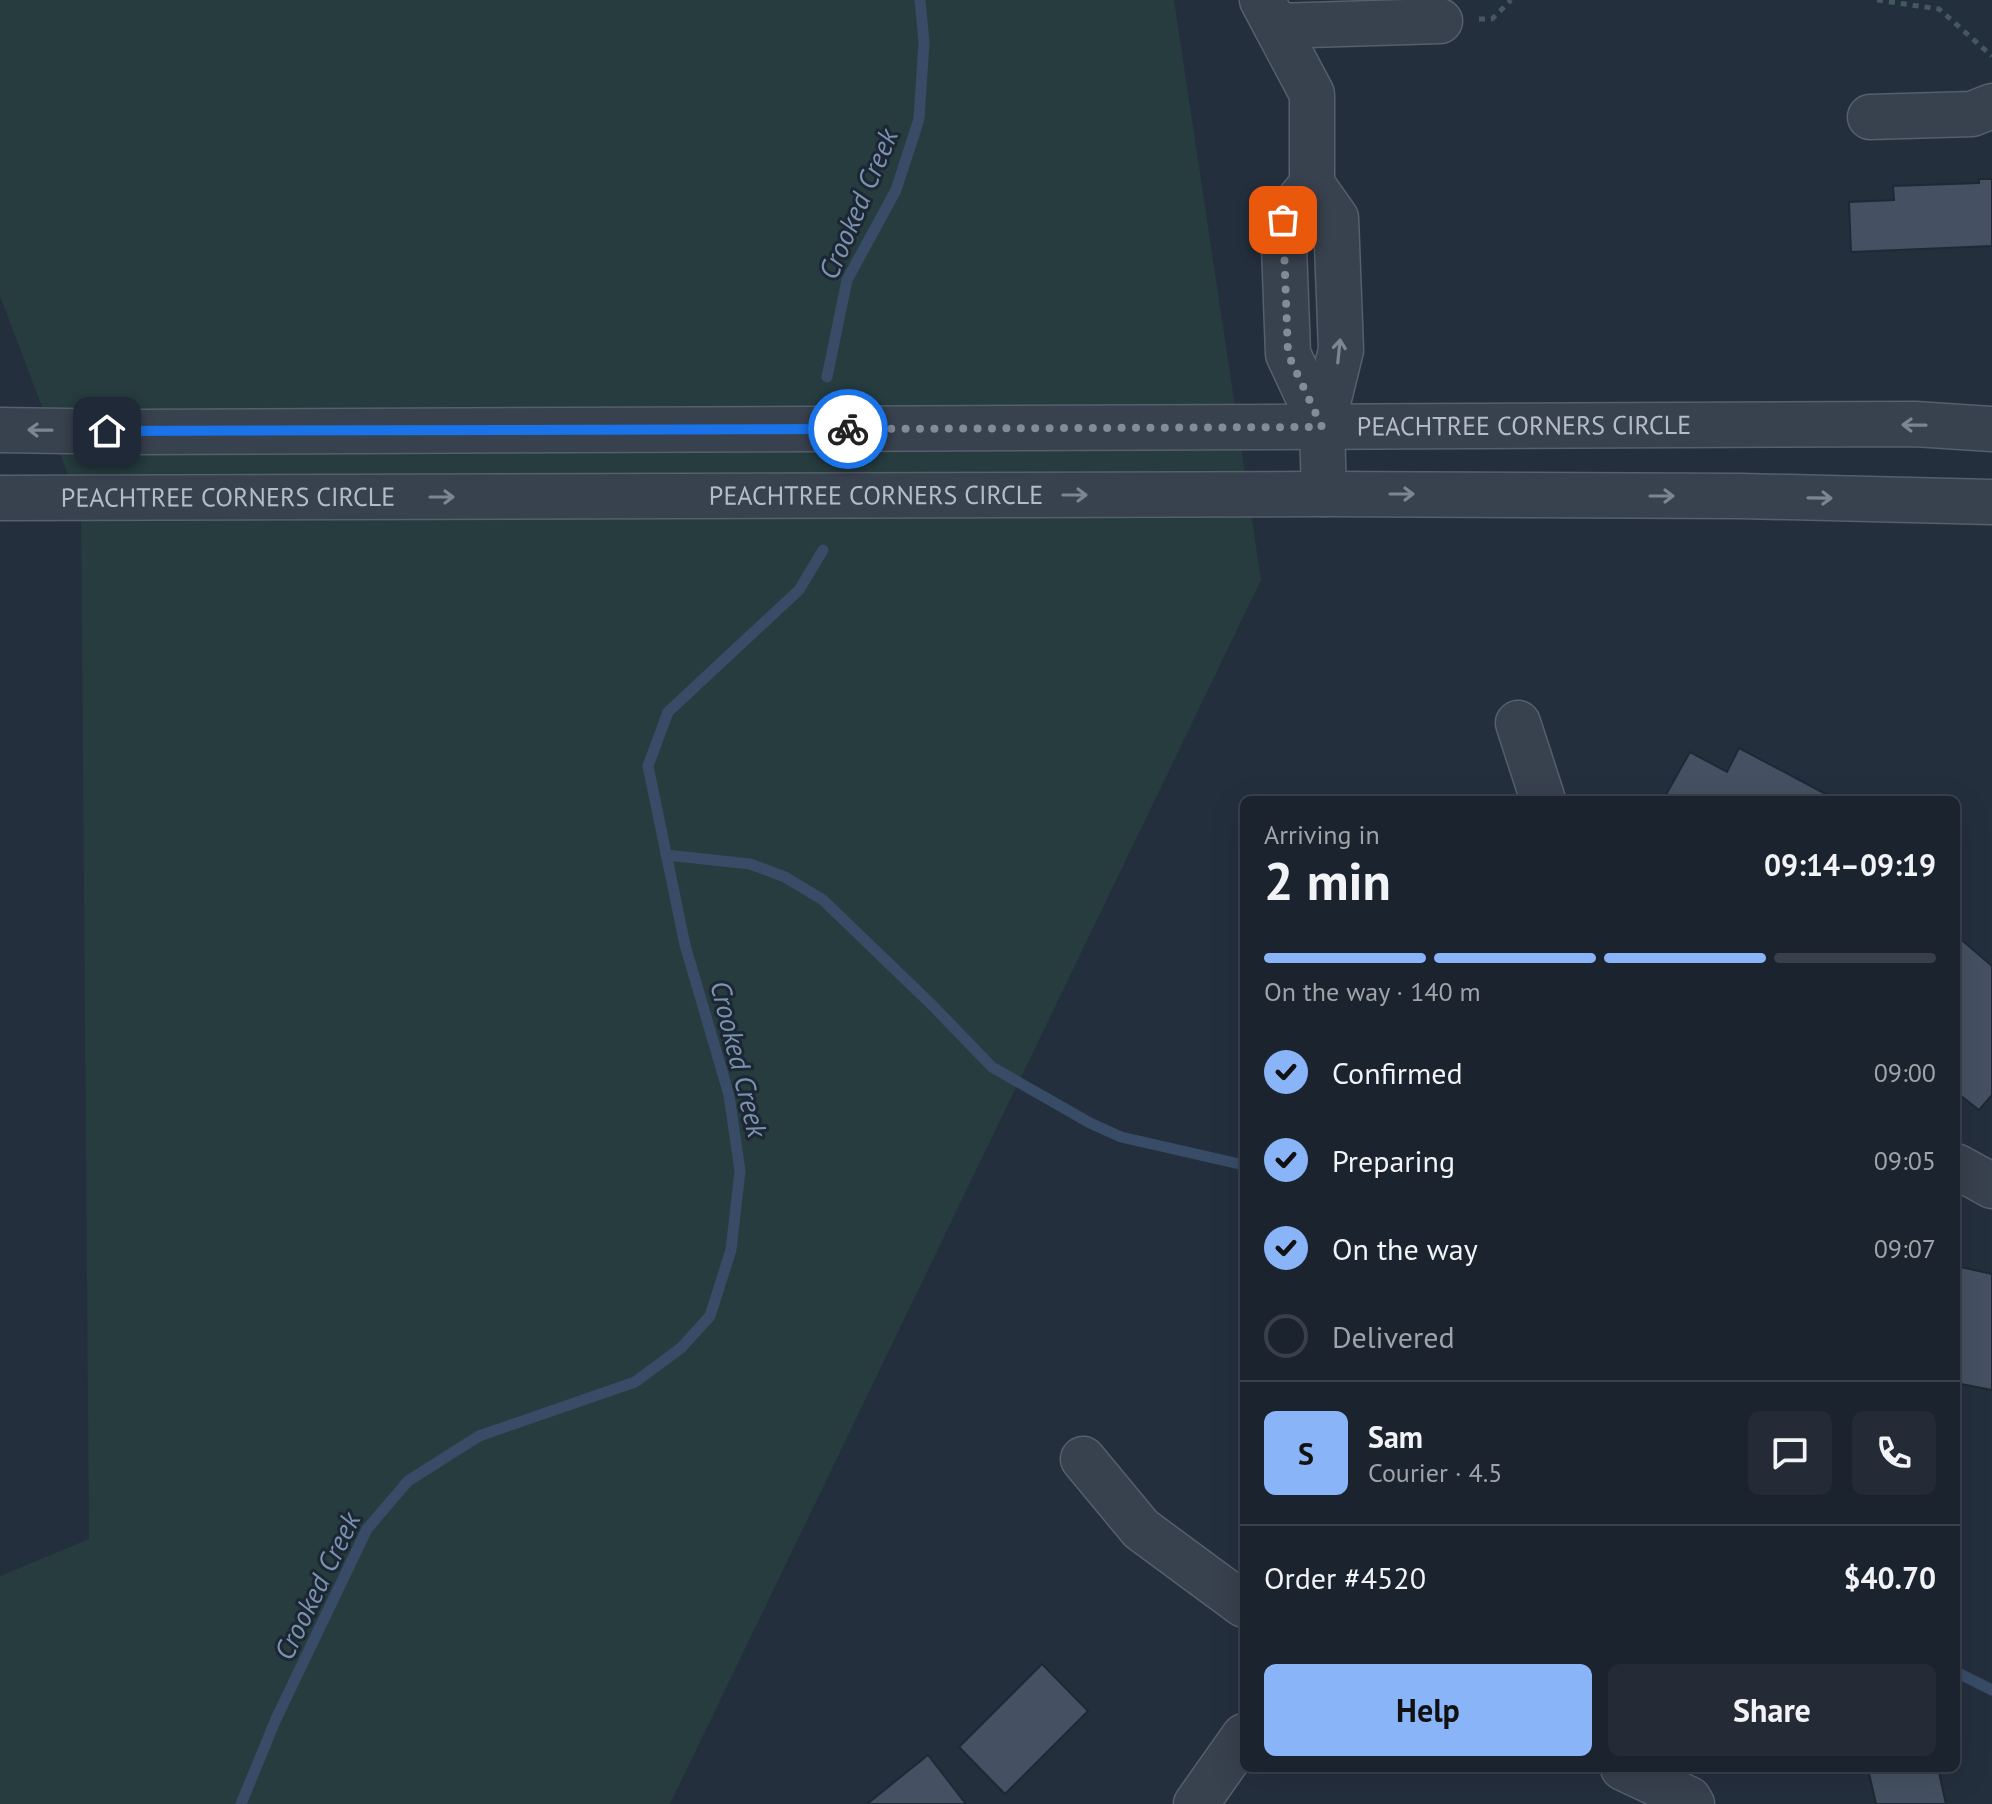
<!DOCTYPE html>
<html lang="en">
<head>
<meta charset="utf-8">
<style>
  body { margin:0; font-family:"PT Sans",sans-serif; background:#242b36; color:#f1f3f6; height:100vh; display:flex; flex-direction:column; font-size:30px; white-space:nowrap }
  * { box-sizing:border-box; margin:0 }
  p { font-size:26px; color:#a0a4aa }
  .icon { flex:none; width:44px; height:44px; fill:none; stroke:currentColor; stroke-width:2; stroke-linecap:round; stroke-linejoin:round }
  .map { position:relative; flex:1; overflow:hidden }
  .side { position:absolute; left:1240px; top:796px; width:720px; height:976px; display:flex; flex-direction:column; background:#1b232e; border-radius:12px; box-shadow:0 8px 32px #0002,0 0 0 2px #39404a }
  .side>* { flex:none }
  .pin { position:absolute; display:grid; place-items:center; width:68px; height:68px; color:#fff; margin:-34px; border-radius:16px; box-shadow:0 4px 12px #0006 }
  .courier { position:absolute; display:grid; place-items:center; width:80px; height:80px; margin:-40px; border:6px solid #1a73e8; border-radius:50%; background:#fff; color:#222; box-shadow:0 2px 10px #0007 }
  .headline em { font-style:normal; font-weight:700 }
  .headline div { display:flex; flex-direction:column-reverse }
  .headline { display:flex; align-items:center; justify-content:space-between; height:136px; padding:0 24px }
  h1 { font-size:52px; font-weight:700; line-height:60px }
  .bar { display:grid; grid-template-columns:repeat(4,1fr); gap:12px 8px; align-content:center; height:96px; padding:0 24px }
  .bar i { height:10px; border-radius:6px; background:#39404a }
  .bar .active { background:#8ab4f8 }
  .bar p { grid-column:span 4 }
  .line { display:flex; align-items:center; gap:20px; padding:0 24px; border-top:2px solid #39404a }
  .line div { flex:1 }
  .round { display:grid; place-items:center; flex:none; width:84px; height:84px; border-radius:12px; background:#242b36 }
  ol { padding:0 24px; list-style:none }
  li { display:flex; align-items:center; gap:24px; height:88px }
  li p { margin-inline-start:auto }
  li .icon { padding:8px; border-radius:50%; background:#8ab4f8; color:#111; stroke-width:4 }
  li:last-child { color:#a0a4aa }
  li i { width:44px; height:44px; border:4px solid #39404a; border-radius:50% }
  .cta { display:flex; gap:16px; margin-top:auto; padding:16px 24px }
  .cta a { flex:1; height:92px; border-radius:12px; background:#8ab4f8; color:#111; font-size:32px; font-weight:700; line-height:92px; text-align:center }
  .cta a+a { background:#242b36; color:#f1f3f6 }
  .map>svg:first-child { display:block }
</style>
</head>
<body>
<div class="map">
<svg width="1992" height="1804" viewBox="0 0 1992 1804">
  <rect width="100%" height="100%" fill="#242f3e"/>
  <!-- green -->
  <path fill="#263c3f" d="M0,0H1174L1261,580L670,1804H0V1576L89,1539L81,509L0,296Z"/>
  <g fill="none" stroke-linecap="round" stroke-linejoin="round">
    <!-- stream -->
    <g stroke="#394c67" stroke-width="11">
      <path d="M827,377L847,280L896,190L919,119L924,42L920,0"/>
      <path d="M666,855L750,864L785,877L823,900L931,1004L992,1067L1090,1123L1121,1137L1244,1165"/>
      <path d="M1956,1672L1992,1690"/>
      <path d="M241,1804L276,1719L367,1529L408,1481L479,1436L635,1382L681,1348L710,1316L731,1250L740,1171L729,1095L685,945L648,766L668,712L799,590L823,550"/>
    </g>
  </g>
  <!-- building -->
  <g fill="#455162" stroke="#1f2835" stroke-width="2">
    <path d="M1979,179H1992V246L1851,252L1849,202L1894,200L1893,186L1979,183Z"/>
    <path d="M1739,748L1837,800H1663L1690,752L1727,772Z"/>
    <path d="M1956,935L1992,966V1095L1979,1110L1956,1092L1960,1088L1956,1084Z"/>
    <path d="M1956,1266L1992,1274V1390L1956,1383Z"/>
    <path d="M1042,1664L1088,1711L1005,1794L959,1747Z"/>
    <path d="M928,1755L966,1804H867Z"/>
    <path d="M1938,1768L1946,1804H1876L1868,1769Z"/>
  </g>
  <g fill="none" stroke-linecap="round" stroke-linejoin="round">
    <!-- minor casing -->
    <g stroke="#565f6c" stroke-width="47">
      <g id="minor">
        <path d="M1262,0L1312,94V184L1336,218L1341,350L1322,427L1324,494"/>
        <path d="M1276,26L1440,21"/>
        <path d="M1870,117L1972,114L1992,106"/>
        <path d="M1312,184L1283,220L1288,354L1322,427"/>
        <path id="s1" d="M0,430L133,432L1915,424L1992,429"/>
        <path id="s2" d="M0,498L1324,494L1742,496L1992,502"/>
        <path d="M1518,723L1543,800"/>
        <path d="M1956,1166L1992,1186"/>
        <path d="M1083,1459L1141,1529L1244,1605"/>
        <path d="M1623,1768L1689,1799L1692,1804"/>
        <path d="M1196,1804L1244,1736"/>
      </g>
    </g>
    <!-- path -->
    <g stroke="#44595c" stroke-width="5" stroke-dasharray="6 6" stroke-linecap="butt">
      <path d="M1877,0L1939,9L1992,56"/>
      <path d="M1479,19H1492L1511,0"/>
    </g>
    <!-- minor -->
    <use href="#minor" stroke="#38414e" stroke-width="44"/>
  </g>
  <!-- one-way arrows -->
  <defs><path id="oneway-shaft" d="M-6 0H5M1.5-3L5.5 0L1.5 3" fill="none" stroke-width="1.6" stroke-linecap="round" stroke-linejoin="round" transform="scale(2)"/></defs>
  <g stroke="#7c8592">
    <use href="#oneway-shaft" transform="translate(1339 351) rotate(-84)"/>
    <use href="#oneway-shaft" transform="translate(1914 425) rotate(-179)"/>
    <use href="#oneway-shaft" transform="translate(40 430) rotate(-179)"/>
    <use href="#oneway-shaft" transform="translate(1402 494)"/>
    <use href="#oneway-shaft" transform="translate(1075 495)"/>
    <use href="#oneway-shaft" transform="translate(1662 496)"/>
    <use href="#oneway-shaft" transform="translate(442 497)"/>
    <use href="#oneway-shaft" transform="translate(1820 498) rotate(1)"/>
  </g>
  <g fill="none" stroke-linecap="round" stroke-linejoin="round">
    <!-- done -->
    <path stroke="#828b98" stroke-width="8" stroke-dasharray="0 14.4" d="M848,429L1322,427L1288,354L1283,220"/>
    <!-- route -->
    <path stroke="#1a73e8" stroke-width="10" d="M107,431L848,429"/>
  </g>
  <g text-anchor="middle" stroke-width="6" stroke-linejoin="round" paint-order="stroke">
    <!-- street labels -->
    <g font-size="26" fill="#b4bcc9" stroke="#1d2633">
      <text dy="9" stroke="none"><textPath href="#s1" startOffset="1524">PEACHTREE CORNERS CIRCLE</textPath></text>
      <text dy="9" stroke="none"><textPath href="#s2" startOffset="876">PEACHTREE CORNERS CIRCLE</textPath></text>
      <text dy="9" stroke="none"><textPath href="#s2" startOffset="228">PEACHTREE CORNERS CIRCLE</textPath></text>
    </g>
    <!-- water labels -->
    <g font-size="28" font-style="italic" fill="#7c92b1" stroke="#1d2633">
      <text transform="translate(858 204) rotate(-67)" y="10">Crooked Creek</text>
      <text transform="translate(739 1059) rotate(76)" y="10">Crooked Creek</text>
      <text transform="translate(317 1586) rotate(-64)" y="10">Crooked Creek</text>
    </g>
  </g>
</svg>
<div class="pin" style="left:1283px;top:220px;background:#ea580c"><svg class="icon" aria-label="bag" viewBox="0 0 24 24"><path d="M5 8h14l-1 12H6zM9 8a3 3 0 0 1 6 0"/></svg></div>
<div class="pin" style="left:107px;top:431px;background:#1f2937"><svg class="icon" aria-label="home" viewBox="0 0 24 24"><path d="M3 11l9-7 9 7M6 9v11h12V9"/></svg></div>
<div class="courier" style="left:848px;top:429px"><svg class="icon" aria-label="bike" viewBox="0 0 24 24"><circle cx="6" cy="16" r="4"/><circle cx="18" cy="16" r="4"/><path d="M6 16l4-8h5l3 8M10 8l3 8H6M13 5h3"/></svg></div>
<section class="side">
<div class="headline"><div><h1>2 min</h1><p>Arriving in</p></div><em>09:14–09:19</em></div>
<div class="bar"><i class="active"></i><i class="active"></i><i class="active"></i><i></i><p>On the way · 140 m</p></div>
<ol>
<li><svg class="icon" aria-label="check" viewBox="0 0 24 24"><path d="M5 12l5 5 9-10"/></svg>Confirmed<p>09:00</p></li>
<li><svg class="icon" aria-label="check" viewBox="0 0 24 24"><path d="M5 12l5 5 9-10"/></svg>Preparing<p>09:05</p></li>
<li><svg class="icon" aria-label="check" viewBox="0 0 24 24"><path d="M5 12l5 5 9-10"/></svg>On the way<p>09:07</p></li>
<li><i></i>Delivered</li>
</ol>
<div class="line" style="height:144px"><b class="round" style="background:#8ab4f8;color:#111">S</b><div><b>Sam</b><p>Courier · 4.5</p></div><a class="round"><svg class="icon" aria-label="chat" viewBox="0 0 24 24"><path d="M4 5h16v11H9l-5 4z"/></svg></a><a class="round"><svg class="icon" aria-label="phone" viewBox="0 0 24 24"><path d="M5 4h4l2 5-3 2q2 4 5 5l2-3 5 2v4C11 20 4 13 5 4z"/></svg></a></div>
<div class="line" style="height:104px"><div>Order #4520</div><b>$40.70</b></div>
<div class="cta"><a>Help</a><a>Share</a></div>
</section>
</div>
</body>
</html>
